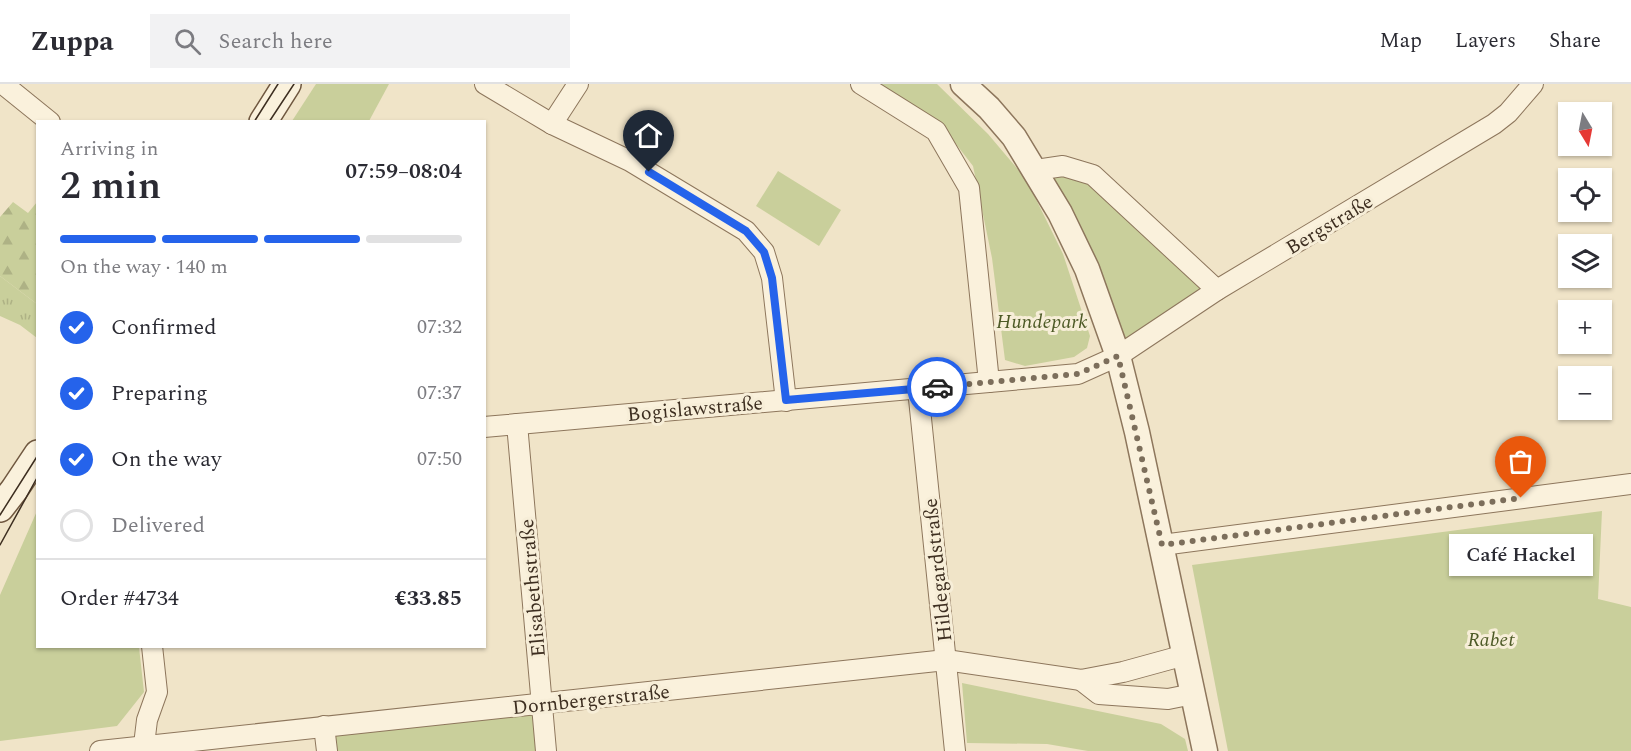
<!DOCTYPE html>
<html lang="en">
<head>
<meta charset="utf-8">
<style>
  body { margin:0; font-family:Spectral,serif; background:#f2f2f3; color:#2b2b33; height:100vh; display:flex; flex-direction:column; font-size:22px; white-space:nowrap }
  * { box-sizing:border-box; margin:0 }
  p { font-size:20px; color:#7c7c81 }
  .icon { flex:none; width:33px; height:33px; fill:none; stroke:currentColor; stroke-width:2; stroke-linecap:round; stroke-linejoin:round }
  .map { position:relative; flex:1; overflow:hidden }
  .drawer { position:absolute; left:36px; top:36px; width:450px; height:528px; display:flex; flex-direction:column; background:#fff; border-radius:0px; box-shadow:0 2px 4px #0004 }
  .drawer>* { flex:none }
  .needle { width:39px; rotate:170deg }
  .controls { position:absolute; left:1558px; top:18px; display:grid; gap:12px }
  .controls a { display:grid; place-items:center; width:54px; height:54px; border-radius:0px; background:#fff; box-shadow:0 2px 4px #0004; font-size:30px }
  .pin { position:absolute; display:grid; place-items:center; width:51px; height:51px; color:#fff; margin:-62px -26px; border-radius:50% 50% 50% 0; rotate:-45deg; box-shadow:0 0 6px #0007 }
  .pin .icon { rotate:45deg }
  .courier { position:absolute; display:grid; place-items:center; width:60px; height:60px; margin:-30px; border:4px solid #2563eb; border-radius:50%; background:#fff; color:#222; box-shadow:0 2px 8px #0007 }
  .bubble { position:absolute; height:42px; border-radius:0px; background:#fff; box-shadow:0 2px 4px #0004; font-size:20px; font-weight:600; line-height:42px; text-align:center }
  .summary em { font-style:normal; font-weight:600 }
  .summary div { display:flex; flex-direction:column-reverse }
  .summary { display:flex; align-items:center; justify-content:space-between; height:102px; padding:0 24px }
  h1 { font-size:39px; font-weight:600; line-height:45px }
  .bar { display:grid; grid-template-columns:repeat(4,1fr); gap:9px 6px; align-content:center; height:72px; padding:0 24px }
  .bar i { height:8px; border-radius:4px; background:#e1e1e2 }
  .bar .active { background:#2563eb }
  .bar p { grid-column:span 4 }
  .line { display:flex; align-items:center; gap:15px; padding:0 24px; border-top:2px solid #e1e1e2 }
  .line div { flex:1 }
  ol { padding:0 24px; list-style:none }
  li { display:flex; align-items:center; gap:18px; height:66px }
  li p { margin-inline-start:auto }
  li .icon { padding:6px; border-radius:50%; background:#2563eb; color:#fff; stroke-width:4 }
  li:last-child { color:#7c7c81 }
  li i { width:33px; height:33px; border:3px solid #e1e1e2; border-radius:50% }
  header { display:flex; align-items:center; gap:36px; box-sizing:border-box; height:84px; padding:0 30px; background:#fff; border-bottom:2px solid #e1e1e2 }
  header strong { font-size:28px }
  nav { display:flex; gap:33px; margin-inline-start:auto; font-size:21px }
  .search { width:420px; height:54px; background:#f2f2f3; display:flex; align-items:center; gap:15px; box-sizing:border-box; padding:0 21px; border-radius:0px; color:#7c7c81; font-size:22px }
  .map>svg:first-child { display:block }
</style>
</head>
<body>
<header>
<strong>Zuppa</strong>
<div class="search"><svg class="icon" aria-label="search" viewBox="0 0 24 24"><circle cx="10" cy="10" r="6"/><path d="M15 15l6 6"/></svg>Search here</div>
<nav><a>Map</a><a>Layers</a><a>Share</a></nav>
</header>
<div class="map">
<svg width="1631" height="667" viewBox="0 0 1631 667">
  <defs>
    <pattern id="grass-tufts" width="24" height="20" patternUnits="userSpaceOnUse" patternTransform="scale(1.5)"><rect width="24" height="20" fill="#c9cf9b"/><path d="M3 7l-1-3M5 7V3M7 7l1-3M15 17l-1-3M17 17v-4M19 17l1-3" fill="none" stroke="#aeb285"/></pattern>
    <pattern id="forest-firs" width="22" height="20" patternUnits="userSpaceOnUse" patternTransform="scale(1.5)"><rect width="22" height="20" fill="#c9cf9b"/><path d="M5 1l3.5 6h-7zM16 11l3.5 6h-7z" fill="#aeb285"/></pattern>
  </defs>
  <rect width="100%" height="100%" fill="#f0e4c8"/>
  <!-- grass -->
  <path fill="url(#grass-tufts)" d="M0,192L37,220V254L20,241L0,232Z"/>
  <!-- forest -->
  <path fill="url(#forest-firs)" d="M13,118L28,129L37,118V220L0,192V133Z"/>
  <!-- green -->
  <g fill="#c9cf9b">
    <path d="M316,0H389L369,37H292Z"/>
    <path d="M881,0H937L988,50L1026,95L1063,170L1090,252L1087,264L1074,273L1025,282L1005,276L992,174L973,82L942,42Z"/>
    <path d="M1036,86L1093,91L1217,206L1118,272Z"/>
    <path d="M778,87L841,126L819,162L756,122Z"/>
    <path d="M37,427L38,562L139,563L144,608L117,642L0,657V511Z"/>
    <path d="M1602,427L1598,515L1631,523V667H1228L1192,481Z"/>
    <path d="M962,599L1161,640L1185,655L1188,667H1088L1047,660L967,659Z"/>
    <path d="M542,620L546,667H327L324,642Z"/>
  </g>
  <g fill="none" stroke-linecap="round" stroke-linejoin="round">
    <!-- minor casing -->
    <g stroke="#8d765c" stroke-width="22">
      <g id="minor">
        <path d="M3,0L50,38"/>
        <path d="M485,0L552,40L630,77L746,147L764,168L772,194L786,317"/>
        <path d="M861,0L936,47L969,104L989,298"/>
        <path d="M552,40L578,0"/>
        <path d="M1036,86L1063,82L1093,91L1217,206"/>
        <path d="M918,305L955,667"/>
        <path d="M517,340L546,667"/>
        <path d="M484,343L1078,290L1118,272L1217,206L1494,40L1508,29L1533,0"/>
        <path d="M1162,461L1631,400"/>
        <path d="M1081,596L1099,610L1168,615L1193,610"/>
        <path d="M324,642L327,667"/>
        <path d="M144,661L147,636L157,608L152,562"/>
        <path d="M100,667L946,576L1081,596L1123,588L1185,571"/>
      </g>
    </g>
    <!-- tertiary casing -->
    <g stroke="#8d765c" stroke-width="27">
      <path id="tertiary" d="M963,0L989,24L1014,53L1060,129L1087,185L1118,272L1137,348L1205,667"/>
    </g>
    <!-- secondary casing -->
    <g stroke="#6f573f" stroke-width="30">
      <g id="secondary">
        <path d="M263,38L287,0"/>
        <path d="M0,424L14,406L38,370"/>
      </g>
    </g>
    <!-- minor -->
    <use href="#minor" stroke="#faf1dc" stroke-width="20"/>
    <!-- tertiary -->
    <use href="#tertiary" stroke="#faf1dc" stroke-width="24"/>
    <!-- secondary -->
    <use href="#secondary" stroke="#faf1dc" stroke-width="27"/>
    <!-- tram -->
    <g stroke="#3d2e20" stroke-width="1.5">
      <path d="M254,38L278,0"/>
      <path d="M269,38L294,0"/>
      <path d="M0,431L38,371"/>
      <path d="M0,461L38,392"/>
    </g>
  </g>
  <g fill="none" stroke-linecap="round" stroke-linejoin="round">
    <!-- done -->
    <path stroke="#7c6e5b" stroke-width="6" stroke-dasharray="0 10.8" d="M937,303L1078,290L1118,272L1162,461L1521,414"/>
    <!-- route -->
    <path stroke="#2563eb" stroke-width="8" d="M649,88L746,147L764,168L772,194L786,316L937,303"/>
  </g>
  <g text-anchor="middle" stroke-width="6" stroke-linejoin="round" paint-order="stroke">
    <!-- street labels -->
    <g font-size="20" fill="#3d2e20" stroke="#f7eed8">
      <text transform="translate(1329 140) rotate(-31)" y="7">Bergstraße</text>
      <text transform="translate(695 324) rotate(-5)" y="7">Bogislawstraße</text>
      <text transform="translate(937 486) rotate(-96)" y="7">Hildegardstraße</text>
      <text transform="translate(532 504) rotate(-95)" y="7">Elisabethstraße</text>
      <text transform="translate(591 615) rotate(-6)" y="7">Dornbergerstraße</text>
    </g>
    <!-- park labels -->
    <g font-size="20" font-style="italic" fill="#4d5a26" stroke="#f7eed8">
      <text x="1042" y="244">Hundepark</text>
      <text x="1491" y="562">Rabet</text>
    </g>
  </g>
</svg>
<div class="controls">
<a><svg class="needle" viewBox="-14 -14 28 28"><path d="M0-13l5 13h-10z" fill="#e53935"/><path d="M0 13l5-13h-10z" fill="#7c7c81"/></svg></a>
<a><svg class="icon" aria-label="locate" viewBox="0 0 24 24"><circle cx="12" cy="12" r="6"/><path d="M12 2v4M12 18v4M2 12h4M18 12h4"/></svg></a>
<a><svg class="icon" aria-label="layers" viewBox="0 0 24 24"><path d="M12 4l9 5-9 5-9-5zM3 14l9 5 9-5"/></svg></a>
<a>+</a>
<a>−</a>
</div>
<div class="pin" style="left:1521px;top:414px;background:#ea580c"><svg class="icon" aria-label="bag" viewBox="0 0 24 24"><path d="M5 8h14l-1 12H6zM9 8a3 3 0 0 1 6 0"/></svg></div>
<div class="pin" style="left:649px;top:88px;background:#1f2937"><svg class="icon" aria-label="home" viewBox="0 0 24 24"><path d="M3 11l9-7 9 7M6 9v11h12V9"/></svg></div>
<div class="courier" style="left:937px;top:303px"><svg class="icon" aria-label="car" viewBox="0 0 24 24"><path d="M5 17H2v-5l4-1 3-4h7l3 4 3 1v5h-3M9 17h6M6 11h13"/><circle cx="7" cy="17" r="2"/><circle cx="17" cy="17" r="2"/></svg></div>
<div class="bubble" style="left:1449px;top:450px;width:144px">Café Hackel</div>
<section class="drawer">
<div class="summary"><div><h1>2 min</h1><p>Arriving in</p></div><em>07:59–08:04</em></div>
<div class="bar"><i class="active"></i><i class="active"></i><i class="active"></i><i></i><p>On the way · 140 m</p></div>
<ol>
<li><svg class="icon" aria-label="check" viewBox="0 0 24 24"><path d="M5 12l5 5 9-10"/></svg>Confirmed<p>07:32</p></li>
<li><svg class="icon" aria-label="check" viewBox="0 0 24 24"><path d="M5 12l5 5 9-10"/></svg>Preparing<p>07:37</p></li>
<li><svg class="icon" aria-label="check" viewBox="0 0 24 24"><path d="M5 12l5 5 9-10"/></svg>On the way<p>07:50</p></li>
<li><i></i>Delivered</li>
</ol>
<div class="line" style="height:78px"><div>Order #4734</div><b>€33.85</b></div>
</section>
</div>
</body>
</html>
